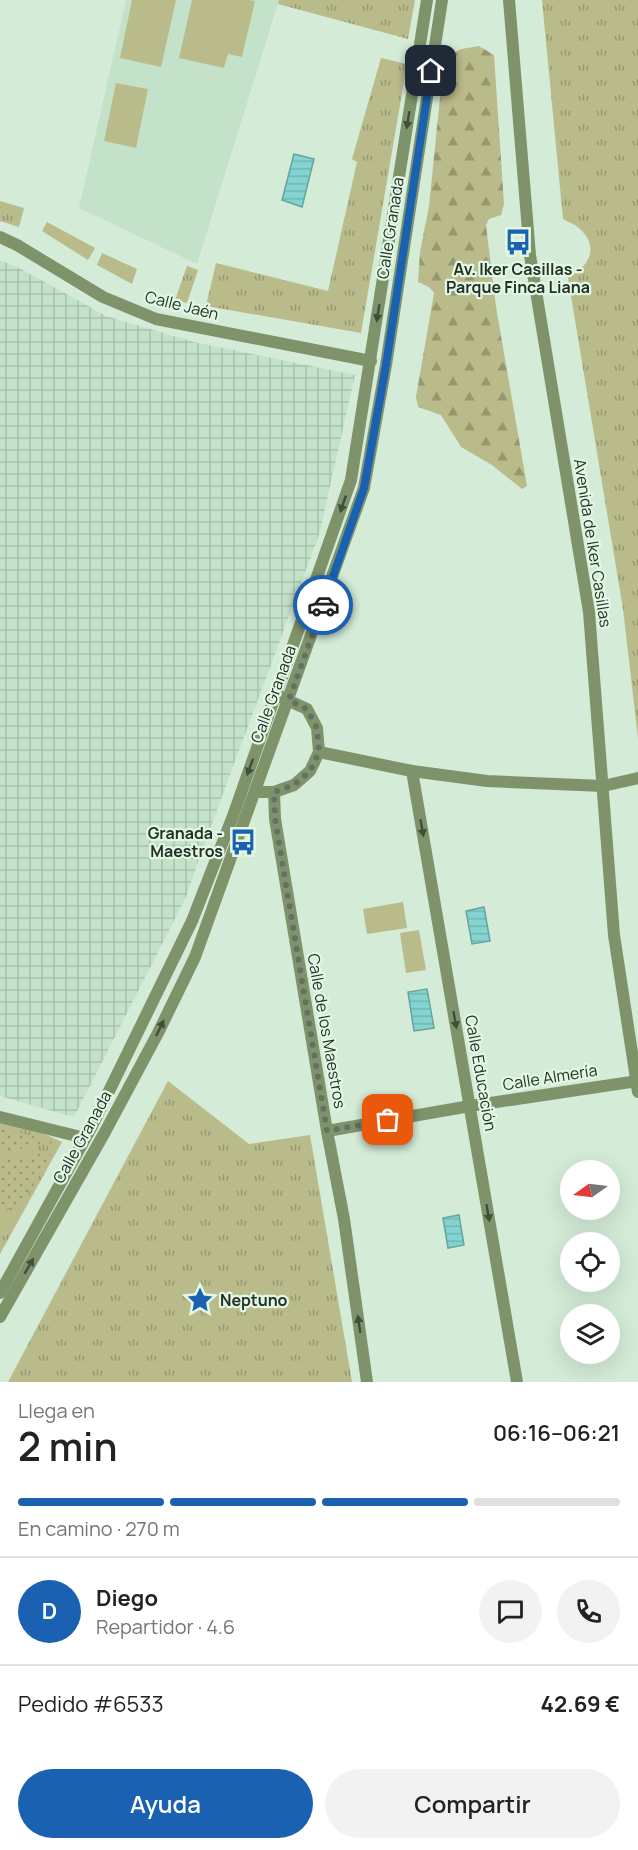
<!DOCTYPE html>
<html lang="es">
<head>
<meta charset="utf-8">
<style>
  body { margin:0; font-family:Manrope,sans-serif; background:#f2f2f2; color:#222; height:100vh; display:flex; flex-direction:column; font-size:22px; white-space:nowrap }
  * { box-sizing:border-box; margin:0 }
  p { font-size:20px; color:#767676 }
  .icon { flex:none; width:33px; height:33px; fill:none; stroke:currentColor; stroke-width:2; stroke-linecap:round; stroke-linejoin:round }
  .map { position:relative; height:1382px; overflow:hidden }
  .panel { display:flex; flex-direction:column; background:#fff; flex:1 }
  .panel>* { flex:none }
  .needle { width:39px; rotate:256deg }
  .controls { position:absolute; left:560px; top:1160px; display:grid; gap:12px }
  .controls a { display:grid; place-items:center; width:60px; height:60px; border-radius:50%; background:#fff; box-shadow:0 6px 24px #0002; font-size:30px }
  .pin { position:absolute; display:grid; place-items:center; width:51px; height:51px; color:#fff; margin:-26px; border-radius:12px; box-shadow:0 3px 9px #0006 }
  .courier { position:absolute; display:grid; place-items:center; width:60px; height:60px; margin:-30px; border:4px solid #1a61b1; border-radius:50%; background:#fff; color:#222; box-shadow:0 2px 8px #0007 }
  .overview em { font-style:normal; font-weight:600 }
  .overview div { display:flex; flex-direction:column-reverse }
  .overview { display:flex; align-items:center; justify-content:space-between; height:102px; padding:0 18px }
  h1 { font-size:39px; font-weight:600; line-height:45px }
  .bar { display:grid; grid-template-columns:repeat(4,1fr); gap:9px 6px; align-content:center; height:72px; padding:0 18px }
  .bar i { height:8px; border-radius:4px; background:#e0e0e0 }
  .bar .selected { background:#1a61b1 }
  .bar p { grid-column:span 4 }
  .line { display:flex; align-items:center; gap:15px; padding:0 18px; border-top:2px solid #e0e0e0 }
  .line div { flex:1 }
  .round { display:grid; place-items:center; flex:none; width:63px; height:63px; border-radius:32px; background:#f2f2f2 }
  .button { display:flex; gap:12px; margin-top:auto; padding:12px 18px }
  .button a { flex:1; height:69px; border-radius:36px; background:#1a61b1; color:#fff; font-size:24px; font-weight:600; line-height:69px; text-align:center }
  .button a+a { background:#f2f2f2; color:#222 }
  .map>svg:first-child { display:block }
</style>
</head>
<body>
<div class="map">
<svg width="638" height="1382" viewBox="0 0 638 1382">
  <defs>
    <pattern id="industrial-grid" width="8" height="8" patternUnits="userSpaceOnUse" patternTransform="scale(1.5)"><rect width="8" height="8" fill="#c4e2c9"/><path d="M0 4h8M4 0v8" fill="none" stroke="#a8c2ad"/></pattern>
    <pattern id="forest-firs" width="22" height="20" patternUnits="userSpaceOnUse" patternTransform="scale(1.5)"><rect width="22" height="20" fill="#babb8b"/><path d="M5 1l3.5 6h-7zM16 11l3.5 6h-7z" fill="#979872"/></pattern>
    <pattern id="park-tufts" width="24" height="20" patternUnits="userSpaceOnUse" patternTransform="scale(1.5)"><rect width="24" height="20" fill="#babb8b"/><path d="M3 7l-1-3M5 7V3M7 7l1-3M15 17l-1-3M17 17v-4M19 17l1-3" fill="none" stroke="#979872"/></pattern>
    <pattern id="garden-dots" width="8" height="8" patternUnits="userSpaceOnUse" patternTransform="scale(1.5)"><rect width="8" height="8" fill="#babb8b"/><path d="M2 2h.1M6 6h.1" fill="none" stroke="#979872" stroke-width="1.8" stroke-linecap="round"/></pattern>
    <pattern id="water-rules" width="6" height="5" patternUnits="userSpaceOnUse" patternTransform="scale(1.5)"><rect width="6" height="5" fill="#83d4d1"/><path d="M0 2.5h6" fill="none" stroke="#71b6b3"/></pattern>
  </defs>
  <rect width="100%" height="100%" fill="#d3ebd7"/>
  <!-- built -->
  <path fill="#c4e2c9" d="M126,0H279L197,264L79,208Z"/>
  <!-- industrial -->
  <path fill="url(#industrial-grid)" d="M0,260L23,270L106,316L194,342L355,375L319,535L201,853L186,897L74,1117L0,1096Z"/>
  <!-- grass -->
  <g fill="#babb8b">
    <path d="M132,0H176L161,67L120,58Z"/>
    <path d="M192,0H249L255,1L242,57L228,54L224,68L179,58Z"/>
    <path d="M116,83L148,89L136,148L104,141Z"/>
    <path d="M47,222L95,248L88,260L42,231Z"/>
    <path d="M102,253L137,269L132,284L97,265Z"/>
    <path d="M403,902L407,928L367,934L363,909Z"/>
    <path d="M419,930L426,970L406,973L400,933Z"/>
  </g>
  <!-- forest -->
  <path fill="url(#forest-firs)" d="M479,46L494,55L504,204L501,215L489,219L486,225L496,307L527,486L522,489L492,465L461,447L441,415L418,407L416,397L434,293L429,287L418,282L420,252L429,206L444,58L461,49Z"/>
  <!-- park -->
  <g fill="url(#park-tufts)">
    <path d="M279,0H415L408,39L278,4Z"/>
    <path d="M542,0H638V738L623,609L568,278C589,266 600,248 580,229C575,224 568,222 563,219Z"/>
    <path d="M381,58L407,64L361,333L206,306L216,263L328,291L357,162L352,159Z"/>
    <path d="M0,201L24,208L19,227L0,221Z"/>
    <path d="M187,266L198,270L187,303L175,300Z"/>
    <path d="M168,1081L249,1144L310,1135L352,1382H8Z"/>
    <path d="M0,1114L62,1142L0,1254Z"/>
  </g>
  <!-- garden -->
  <g fill="url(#garden-dots)">
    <path d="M0,1128L56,1142L0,1153Z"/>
    <path d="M53,1151L24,1202L0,1213V1161Z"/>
  </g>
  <!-- water -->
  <g fill="url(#water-rules)" stroke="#67a39e" stroke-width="1.5">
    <path d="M294,154L314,159L302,207L282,200Z"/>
    <path d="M484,907L490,941L472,944L466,911Z"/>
    <path d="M427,989L434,1028L414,1031L408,992Z"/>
    <path d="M459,1215L464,1245L448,1248L443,1218Z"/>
  </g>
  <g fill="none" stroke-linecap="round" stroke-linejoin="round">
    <!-- minor -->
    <g stroke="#7f936b" stroke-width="12">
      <path d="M509,0L530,255L589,612L614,935L638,1092"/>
      <path d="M0,237L17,245L103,297L156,319L371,361"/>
      <path d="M319,752L412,771L487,781L603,786L638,778"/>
      <path d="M412,771L517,1382"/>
      <path d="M256,792H274L294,785L310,771L319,752L317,728L307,709L276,695"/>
      <path d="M274,792L275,819L327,1131L344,1219L367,1382"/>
      <path d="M0,1117L85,1138"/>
      <path d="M327,1131L470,1106L638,1081"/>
    </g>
    <!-- tertiary -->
    <g stroke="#7f936b" stroke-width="12">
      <path d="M0,1293L91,1128L192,921L233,816L351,480L427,0"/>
      <path d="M0,1317L105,1132L158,1033L195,957L364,488L386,365L442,0"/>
    </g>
  </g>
  <!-- one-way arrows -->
  <defs><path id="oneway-solid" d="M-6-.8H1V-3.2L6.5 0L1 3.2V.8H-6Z" transform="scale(1.5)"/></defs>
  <g fill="#414e3c">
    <use href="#oneway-solid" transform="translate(408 120) rotate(99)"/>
    <use href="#oneway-solid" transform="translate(378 313) rotate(99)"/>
    <use href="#oneway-solid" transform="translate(343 504) rotate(109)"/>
    <use href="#oneway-solid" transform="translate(250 767) rotate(110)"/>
    <use href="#oneway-solid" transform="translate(422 828) rotate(80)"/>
    <use href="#oneway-solid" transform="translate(455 1020) rotate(80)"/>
    <use href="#oneway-solid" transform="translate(160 1028) rotate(-64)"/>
    <use href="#oneway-solid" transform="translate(488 1213) rotate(80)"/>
    <use href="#oneway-solid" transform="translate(29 1266) rotate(-60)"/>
    <use href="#oneway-solid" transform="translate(359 1324) rotate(-98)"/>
  </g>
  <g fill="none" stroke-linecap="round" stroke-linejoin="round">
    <!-- done -->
    <path stroke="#637165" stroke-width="6" stroke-dasharray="0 10.8" d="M323,605L289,700L307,709L317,728L319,752L310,771L294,785L274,792L275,819L327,1131L388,1120"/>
    <!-- route -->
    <path stroke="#1a61b1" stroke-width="8" d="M323,605L364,488L386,365L431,71"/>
  </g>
  <!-- icons -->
  <defs>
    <g id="bus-bare" transform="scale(2.07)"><path d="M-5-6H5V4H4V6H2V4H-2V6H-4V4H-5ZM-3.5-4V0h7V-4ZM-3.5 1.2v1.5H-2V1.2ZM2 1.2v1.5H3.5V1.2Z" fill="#1a61b1" stroke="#e1f8e5" stroke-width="2.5" paint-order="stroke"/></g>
    <g id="sight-bare" transform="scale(2.07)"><path d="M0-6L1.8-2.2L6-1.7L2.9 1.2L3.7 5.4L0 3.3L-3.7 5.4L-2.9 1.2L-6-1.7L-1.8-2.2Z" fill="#1a61b1" stroke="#e1f8e5" stroke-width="2.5" paint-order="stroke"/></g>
  </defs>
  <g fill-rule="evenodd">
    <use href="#bus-bare" x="518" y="242"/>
    <use href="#bus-bare" x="243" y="842"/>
    <use href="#sight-bare" x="200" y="1300"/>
  </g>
  <g text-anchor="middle" stroke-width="4.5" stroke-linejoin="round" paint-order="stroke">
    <!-- street labels -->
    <g font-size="16" fill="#273028" stroke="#e1f8e5">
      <text transform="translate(390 228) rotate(-81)" y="6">Calle Granada</text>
      <text transform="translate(182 305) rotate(14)" y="6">Calle Jaén</text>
      <text transform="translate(593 543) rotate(81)" y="6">Avenida de Iker Casillas</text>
      <text transform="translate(273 694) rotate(-70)" y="6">Calle Granada</text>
      <text transform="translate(327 1031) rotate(80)" y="6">Calle de los Maestros</text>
      <text transform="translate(481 1073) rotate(80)" y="6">Calle Educación</text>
      <text transform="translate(550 1077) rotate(-9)" y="6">Calle Almería</text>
      <text transform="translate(82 1137) rotate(-61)" y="6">Calle Granada</text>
    </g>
    <!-- poi labels -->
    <g font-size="16" font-weight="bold" fill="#273028" stroke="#e1f8e5">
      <text x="518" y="275">Av. Iker Casillas -<tspan x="518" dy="18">Parque Finca Liana</tspan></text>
      <text x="223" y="839" text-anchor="end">Granada -<tspan x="223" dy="18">Maestros</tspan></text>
      <text x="220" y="1306" text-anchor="start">Neptuno</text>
    </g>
  </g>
</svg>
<div class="controls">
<a><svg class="needle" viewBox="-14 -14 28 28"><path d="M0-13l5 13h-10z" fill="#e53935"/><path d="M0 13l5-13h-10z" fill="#767676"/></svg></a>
<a><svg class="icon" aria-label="locate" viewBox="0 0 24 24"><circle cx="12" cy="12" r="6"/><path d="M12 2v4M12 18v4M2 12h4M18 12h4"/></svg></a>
<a><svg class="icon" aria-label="layers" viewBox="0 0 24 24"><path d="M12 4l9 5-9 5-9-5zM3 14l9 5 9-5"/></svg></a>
</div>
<div class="pin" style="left:388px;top:1120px;background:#ea580c"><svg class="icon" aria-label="bag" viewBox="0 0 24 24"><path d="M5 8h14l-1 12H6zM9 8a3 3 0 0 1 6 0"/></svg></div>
<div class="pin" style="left:431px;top:71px;background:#1f2937"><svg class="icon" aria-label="home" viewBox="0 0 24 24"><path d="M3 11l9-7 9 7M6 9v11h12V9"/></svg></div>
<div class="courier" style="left:323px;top:605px"><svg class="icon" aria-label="car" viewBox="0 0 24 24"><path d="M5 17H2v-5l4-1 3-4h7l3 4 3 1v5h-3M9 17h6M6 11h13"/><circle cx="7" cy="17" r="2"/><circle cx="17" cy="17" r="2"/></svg></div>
</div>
<section class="panel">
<div class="overview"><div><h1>2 min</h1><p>Llega en</p></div><em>06:16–06:21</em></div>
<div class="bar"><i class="selected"></i><i class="selected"></i><i class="selected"></i><i></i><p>En camino · 270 m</p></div>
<div class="line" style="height:108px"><b class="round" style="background:#1a61b1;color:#fff">D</b><div><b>Diego</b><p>Repartidor · 4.6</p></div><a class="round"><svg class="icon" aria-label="chat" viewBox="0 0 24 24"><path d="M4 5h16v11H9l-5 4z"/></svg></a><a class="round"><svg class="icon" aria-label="phone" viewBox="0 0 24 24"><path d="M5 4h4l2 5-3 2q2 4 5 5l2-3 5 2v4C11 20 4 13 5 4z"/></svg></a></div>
<div class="line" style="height:78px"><div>Pedido #6533</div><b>42.69 €</b></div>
<div class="button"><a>Ayuda</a><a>Compartir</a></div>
</section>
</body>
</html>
